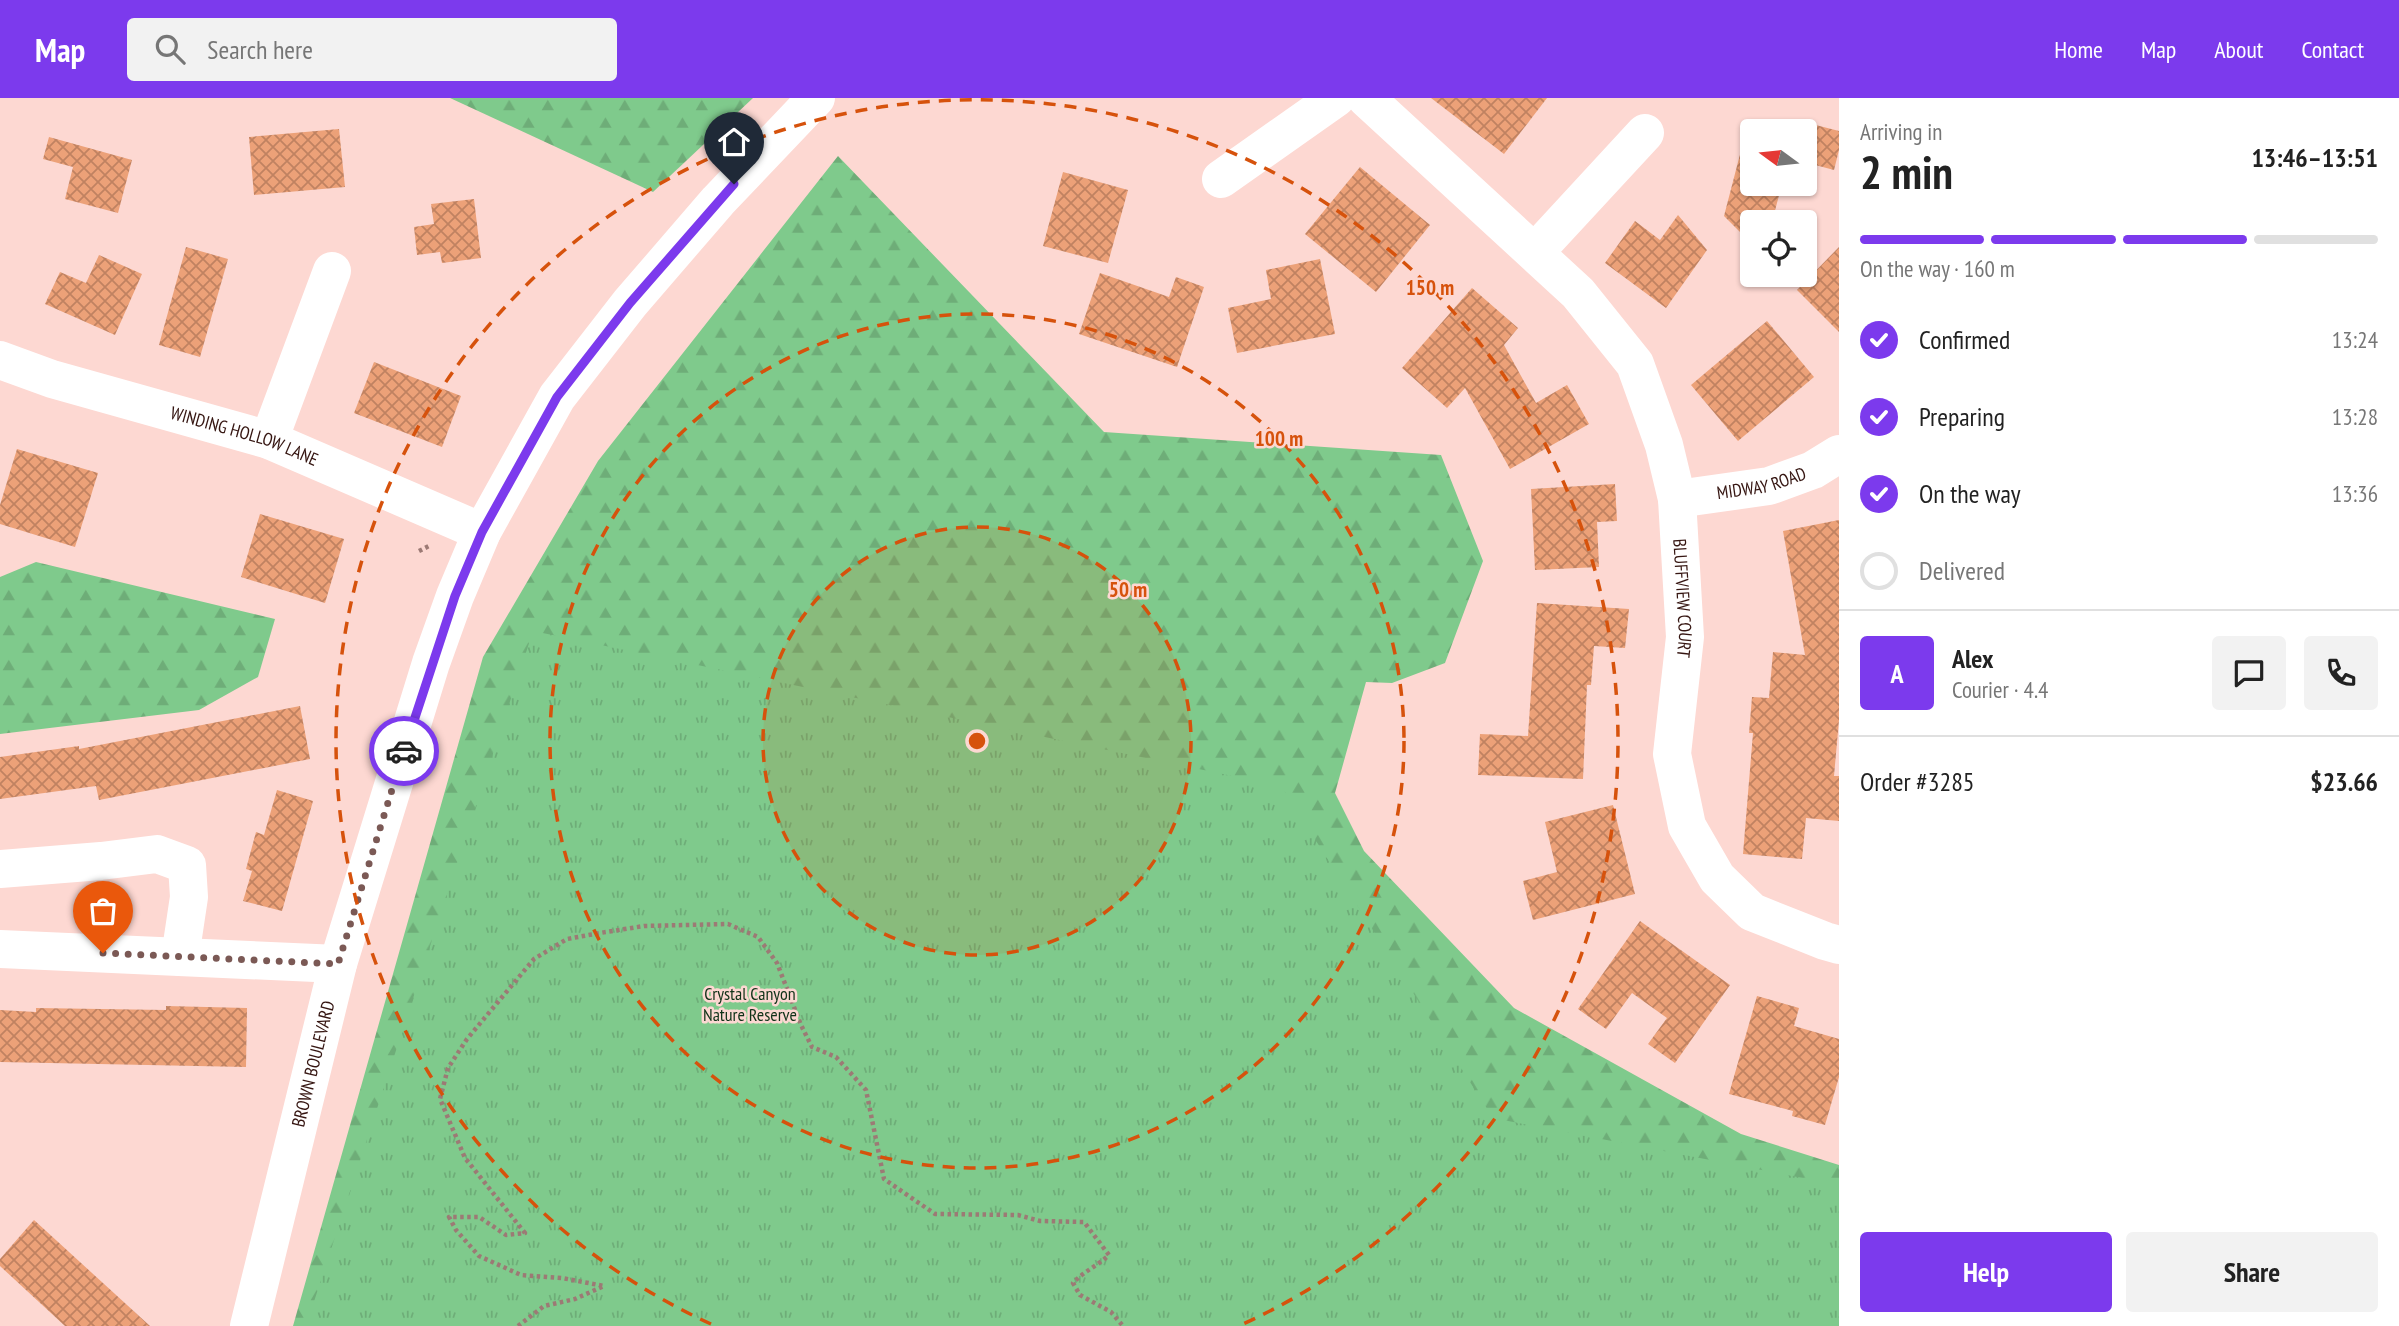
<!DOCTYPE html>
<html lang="en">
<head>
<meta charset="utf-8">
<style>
  body { margin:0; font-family:"PT Sans Narrow",sans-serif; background:#f2f2f2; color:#222; height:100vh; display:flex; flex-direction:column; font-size:26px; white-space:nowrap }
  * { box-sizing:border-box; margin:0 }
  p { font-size:23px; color:#767676 }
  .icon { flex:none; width:38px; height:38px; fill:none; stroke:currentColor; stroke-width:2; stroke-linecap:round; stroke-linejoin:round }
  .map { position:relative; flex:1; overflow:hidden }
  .drawer { display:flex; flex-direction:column; background:#fff; width:560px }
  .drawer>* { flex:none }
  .needle { width:46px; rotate:285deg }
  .controls { position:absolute; left:1740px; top:21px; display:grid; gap:14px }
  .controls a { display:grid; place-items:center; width:77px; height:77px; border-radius:7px; background:#fff; box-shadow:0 2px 5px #0004; font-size:35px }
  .pin { position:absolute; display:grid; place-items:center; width:60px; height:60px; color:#fff; margin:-72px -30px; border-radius:50% 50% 50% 0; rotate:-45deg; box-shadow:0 0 7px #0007 }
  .pin .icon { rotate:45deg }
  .courier { position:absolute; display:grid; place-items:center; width:70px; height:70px; margin:-35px; border:5px solid #7c3aed; border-radius:50%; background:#fff; color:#222; box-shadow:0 2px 9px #0007 }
  .head em { font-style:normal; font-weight:700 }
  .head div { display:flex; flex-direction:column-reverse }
  .head { display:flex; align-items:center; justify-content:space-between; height:119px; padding:0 21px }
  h1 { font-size:46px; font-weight:700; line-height:52px }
  .bar { display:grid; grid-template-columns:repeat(4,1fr); gap:10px 7px; align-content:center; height:84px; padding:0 21px }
  .bar i { height:9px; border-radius:5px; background:#e0e0e0 }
  .bar .on { background:#7c3aed }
  .bar p { grid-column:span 4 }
  .line { display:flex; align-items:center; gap:18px; padding:0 21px; border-top:2px solid #e0e0e0 }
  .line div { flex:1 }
  .round { display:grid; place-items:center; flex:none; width:74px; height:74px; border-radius:7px; background:#f2f2f2 }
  ol { padding:0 21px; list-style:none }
  li { display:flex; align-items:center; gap:21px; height:77px }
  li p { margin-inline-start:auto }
  li .icon { padding:7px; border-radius:50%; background:#7c3aed; color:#fff; stroke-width:4 }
  li:last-child { color:#767676 }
  li i { width:38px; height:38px; border:4px solid #e0e0e0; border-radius:50% }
  .cta { display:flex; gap:14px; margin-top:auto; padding:14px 21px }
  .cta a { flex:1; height:80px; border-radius:7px; background:#7c3aed; color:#fff; font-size:28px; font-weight:700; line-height:80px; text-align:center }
  .cta a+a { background:#f2f2f2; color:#222 }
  header { display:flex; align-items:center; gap:42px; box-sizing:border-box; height:98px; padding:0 35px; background:#7c3aed; color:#fff }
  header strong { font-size:33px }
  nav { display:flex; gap:38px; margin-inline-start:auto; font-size:24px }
  .search { width:490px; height:63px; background:#f2f2f2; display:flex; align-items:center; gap:18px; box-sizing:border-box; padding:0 24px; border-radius:7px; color:#767676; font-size:26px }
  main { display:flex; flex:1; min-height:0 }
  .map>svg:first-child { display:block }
</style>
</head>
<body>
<header>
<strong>Map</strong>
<div class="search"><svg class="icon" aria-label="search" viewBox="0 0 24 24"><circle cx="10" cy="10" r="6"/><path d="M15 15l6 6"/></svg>Search here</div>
<nav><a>Home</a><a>Map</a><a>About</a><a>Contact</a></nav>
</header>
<main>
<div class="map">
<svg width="1839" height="1228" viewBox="0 0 1839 1228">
  <defs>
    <pattern id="forest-firs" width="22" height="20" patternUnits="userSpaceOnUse" patternTransform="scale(1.75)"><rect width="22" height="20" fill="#7fca8c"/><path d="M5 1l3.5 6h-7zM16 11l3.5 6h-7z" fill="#6ead78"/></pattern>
    <pattern id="park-tufts" width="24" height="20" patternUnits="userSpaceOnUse" patternTransform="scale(1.75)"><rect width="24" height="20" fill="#7fca8c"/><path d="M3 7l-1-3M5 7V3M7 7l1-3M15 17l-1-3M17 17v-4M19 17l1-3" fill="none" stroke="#6ead78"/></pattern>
    <pattern id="building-cross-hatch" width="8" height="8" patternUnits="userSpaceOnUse" patternTransform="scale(1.75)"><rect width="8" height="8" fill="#eca178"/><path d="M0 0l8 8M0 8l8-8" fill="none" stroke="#c08261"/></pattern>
  </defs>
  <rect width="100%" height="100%" fill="#fdd8d2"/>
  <!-- forest -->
  <g fill="url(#forest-firs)">
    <path d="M450,0H753L653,94Z"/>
    <path d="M838,58L1104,334L1441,357L1483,463L1445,565L1392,585L1366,584L1335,695L1364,753L1514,910L1741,1036L1839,1067V1228H293L483,559L598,363Z"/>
    <path d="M36,464L275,521L258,579L199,612L0,636V479Z"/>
  </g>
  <!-- park -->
  <path fill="url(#park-tufts)" d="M533,533L1281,688L1493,1020L1839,1087V1228H306Z"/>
  <!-- building -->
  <g fill="url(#building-cross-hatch)">
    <path d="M1431,0H1547L1504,56Z"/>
    <path d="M1804,24L1839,33V52L1834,72L1804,64Z"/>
    <path d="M339,31L345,89L254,97L249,39Z"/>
    <path d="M49,39L132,62L118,115L65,101L73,69L43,61Z"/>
    <path d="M1744,41L1752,42V86H1782L1772,124L1752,119V146L1724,118Z"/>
    <path d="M1360,69L1430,127L1376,194L1305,136Z"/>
    <path d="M1063,74L1128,92L1108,165L1043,148Z"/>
    <path d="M474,101L481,160L442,165L440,154L417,157L414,129L434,126L431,106Z"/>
    <path d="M1678,117L1707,152L1666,210L1605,165L1635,123L1660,142Z"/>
    <path d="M186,149L228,161L200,259L159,247Z"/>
    <path d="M1839,149V234L1797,192Z"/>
    <path d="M99,157L142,176L115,237L45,206L60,174L86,185Z"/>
    <path d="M1320,161L1335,236L1237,255L1228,210L1271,201L1266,172Z"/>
    <path d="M1100,175L1169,199L1176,179L1204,189L1177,269L1079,236Z"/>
    <path d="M1472,190L1518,230L1504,247L1536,305L1567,287L1589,326L1510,371L1465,290L1447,310L1402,270Z"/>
    <path d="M1767,223L1814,279L1738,343L1691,287Z"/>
    <path d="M374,264L461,298L442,349L354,315Z"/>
    <path d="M17,351L98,375L75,449L0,426V407Z"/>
    <path d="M1615,386L1617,423L1597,424L1599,469L1535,472L1531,391Z"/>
    <path d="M260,416L344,441L325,505L241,479Z"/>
    <path d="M1839,422V622L1834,678H1839V723L1806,720L1802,761L1743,756L1753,635H1749L1752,599L1769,600L1773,554L1805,557L1783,433Z"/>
    <path d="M1537,505L1629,511L1625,550L1594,548L1591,587H1587L1583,681L1478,677L1480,636L1528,638Z"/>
    <path d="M300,608L310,661L99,702L96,688L0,701V659L79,648V651Z"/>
    <path d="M277,692L313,703L282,813L243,803L252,773L246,771L256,734L264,737Z"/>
    <path d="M1613,707L1635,796L1533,822L1523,783L1557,774L1545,724Z"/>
    <path d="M1640,823L1730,887L1675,965L1648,946L1667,920L1632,895L1606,931L1578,911Z"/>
    <path d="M1757,898L1799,910L1794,928L1839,941V979L1825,1027L1792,1018L1793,1013L1729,996Z"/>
    <path d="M166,908L247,910L246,969L0,964V912L36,914V910L166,912Z"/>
    <path d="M34,1122L150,1228H65L0,1168V1161Z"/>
  </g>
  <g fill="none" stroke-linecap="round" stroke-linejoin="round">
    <!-- path -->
    <g stroke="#9c7a75" stroke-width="4.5" stroke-dasharray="3.5 3.5" stroke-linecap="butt">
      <path d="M419,453L429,448"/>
      <path d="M518,1228L544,1208L575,1201L604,1188L562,1180L521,1177L479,1158L456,1132L449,1119H479L506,1137L525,1135L465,1060L440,1001L448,970L467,941L534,861L567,841L600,835L644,828L728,826L758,839L777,865L801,927L812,949L836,959L866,992L884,1081L935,1116L1018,1117L1040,1123L1084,1124L1109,1157C1097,1168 1083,1174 1073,1185L1080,1197L1111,1214L1123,1228"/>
    </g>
    <!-- minor -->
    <g stroke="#fff" stroke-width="38">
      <path id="s1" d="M1366,0L1578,195L1635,266L1664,347L1677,401L1685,539L1672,656L1687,728L1717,780L1752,814L1825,843L1839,847"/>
      <path d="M1221,81L1336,0"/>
      <path d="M1535,154L1645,35"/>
      <path id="s2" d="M0,262L52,281L269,342L482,434"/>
      <path d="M269,342L332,173"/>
      <path id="s3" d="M1677,401L1769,388L1813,372L1839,356"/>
      <path d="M0,771L101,763L157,756L187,767L189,799L180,859"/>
      <path d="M0,851L338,866"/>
      <path id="s4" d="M249,1228L338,866L431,565L455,498L482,434L557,299L630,205L718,103L816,0"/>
    </g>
  </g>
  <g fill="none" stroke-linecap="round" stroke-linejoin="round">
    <!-- done -->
    <path stroke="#7b5955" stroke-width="7" stroke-dasharray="0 12.6" d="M103,855L338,866L404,653"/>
    <!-- route -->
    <path stroke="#7c3aed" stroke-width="9" d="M404,653L455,498L482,434L557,299L630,205L734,86"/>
  </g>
  <!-- distance rings -->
  <circle cx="977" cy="643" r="214" fill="#d6520c" fill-opacity=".12"/>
  <g fill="none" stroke="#d6520c" stroke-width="3.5" stroke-dasharray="12 9">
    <circle cx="977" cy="643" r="214"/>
    <circle cx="977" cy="643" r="427"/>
    <path d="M711 1226A641 641 0 1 1 1243 1226"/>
  </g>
  <g text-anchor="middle" stroke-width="5" stroke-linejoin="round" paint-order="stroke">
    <!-- street labels -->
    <g font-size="18" fill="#351511" stroke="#fdd8d2">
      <text dy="6" stroke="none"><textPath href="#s2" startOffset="256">WINDING HOLLOW LANE</textPath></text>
      <text dy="6" stroke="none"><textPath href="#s3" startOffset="86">MIDWAY ROAD</textPath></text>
      <text dy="6" stroke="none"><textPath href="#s1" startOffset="620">BLUFFVIEW COURT</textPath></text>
      <text dy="6" stroke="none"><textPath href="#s4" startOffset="270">BROWN BOULEVARD</textPath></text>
    </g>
    <!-- park labels -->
    <g font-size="18" fill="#103218" stroke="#fdd8d2">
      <text x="750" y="902">Crystal Canyon<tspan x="750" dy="21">Nature Reserve</tspan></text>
    </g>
  </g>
  <circle cx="977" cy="643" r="10" fill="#d6520c" stroke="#fdd8d2" stroke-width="3.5"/>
  <g font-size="21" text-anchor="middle" font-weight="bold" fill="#d6520c" stroke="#fdd8d2" stroke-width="5" stroke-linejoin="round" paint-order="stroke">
    <text x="1430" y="197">150 m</text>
    <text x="1279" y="348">100 m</text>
    <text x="1128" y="499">50 m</text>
  </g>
</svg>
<div class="controls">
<a><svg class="needle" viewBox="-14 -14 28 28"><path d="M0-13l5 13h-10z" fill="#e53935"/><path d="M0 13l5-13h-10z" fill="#767676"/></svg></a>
<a><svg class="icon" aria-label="locate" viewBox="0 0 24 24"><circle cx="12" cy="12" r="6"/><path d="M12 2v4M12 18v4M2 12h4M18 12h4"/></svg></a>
</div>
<div class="pin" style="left:103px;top:855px;background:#ea580c"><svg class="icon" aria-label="bag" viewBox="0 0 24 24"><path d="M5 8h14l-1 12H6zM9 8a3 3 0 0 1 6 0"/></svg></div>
<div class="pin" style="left:734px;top:86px;background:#1f2937"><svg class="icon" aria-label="home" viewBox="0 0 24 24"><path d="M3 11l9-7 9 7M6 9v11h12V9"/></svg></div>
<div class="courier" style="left:404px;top:653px"><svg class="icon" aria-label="car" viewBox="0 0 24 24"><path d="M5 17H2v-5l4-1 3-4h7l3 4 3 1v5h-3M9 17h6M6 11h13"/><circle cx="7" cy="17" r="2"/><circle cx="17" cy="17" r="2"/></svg></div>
</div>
<section class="drawer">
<div class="head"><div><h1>2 min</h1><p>Arriving in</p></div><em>13:46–13:51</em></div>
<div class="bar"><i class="on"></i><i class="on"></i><i class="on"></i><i></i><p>On the way · 160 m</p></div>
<ol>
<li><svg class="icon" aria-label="check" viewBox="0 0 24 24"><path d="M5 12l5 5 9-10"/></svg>Confirmed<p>13:24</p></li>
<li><svg class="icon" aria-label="check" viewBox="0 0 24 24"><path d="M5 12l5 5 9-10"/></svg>Preparing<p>13:28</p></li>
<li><svg class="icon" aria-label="check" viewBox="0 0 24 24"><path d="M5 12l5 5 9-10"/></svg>On the way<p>13:36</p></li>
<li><i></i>Delivered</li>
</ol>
<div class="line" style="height:126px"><b class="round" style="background:#7c3aed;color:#fff">A</b><div><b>Alex</b><p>Courier · 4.4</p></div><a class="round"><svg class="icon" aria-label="chat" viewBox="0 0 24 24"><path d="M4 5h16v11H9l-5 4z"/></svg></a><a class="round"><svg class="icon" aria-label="phone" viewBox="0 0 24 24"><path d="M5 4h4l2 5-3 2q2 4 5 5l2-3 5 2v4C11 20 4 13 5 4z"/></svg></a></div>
<div class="line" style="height:91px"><div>Order #3285</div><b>$23.66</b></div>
<div class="cta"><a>Help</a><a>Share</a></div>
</section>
</main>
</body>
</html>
